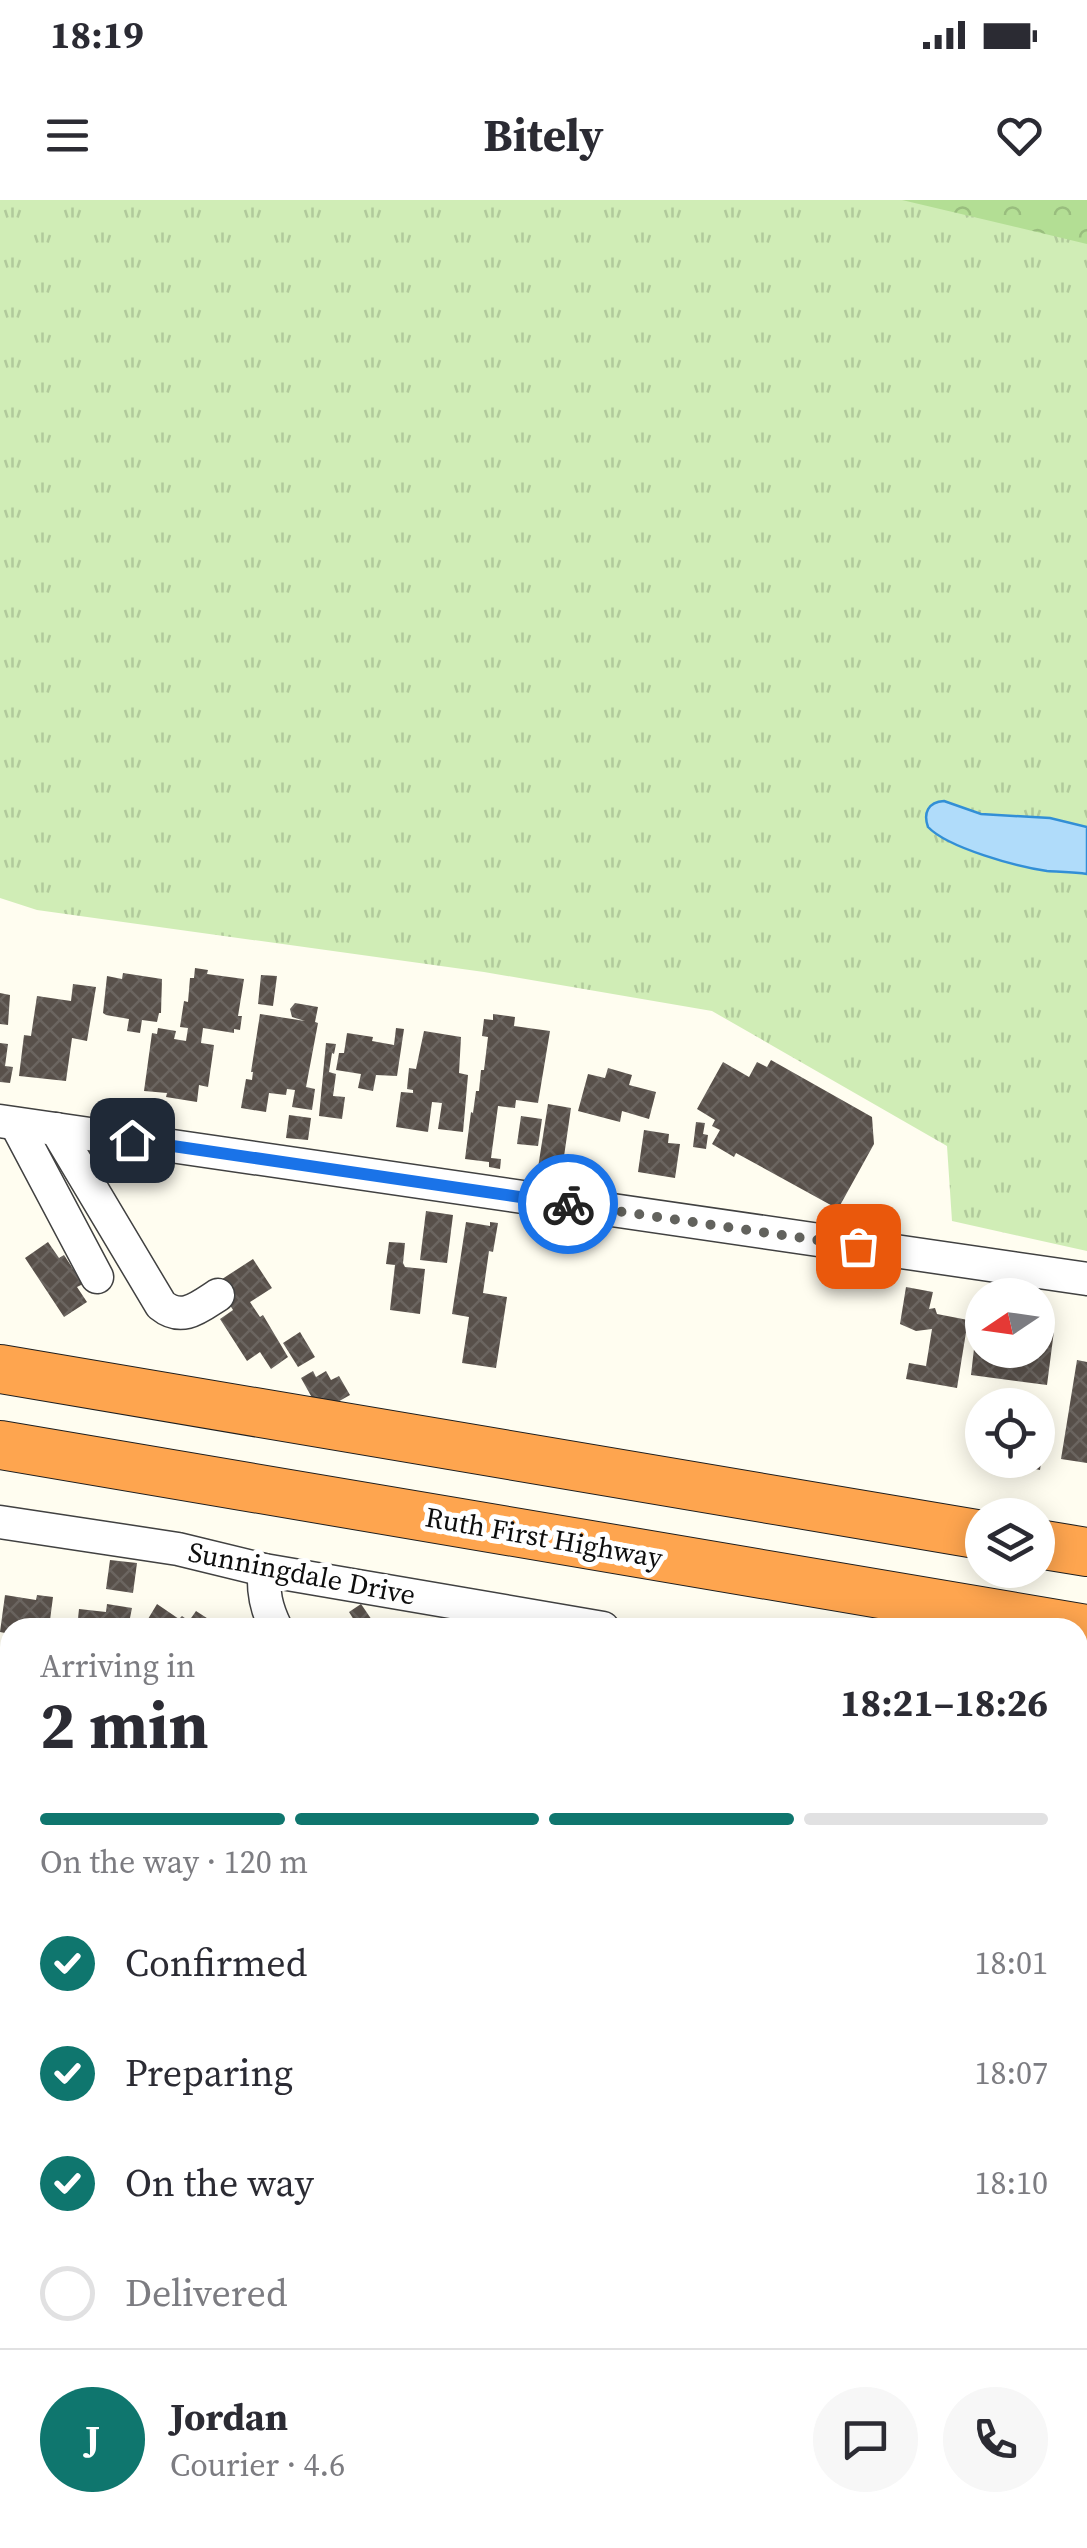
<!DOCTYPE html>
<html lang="en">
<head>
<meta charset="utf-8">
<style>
  body { margin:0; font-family:"Source Serif 4",serif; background:#f7f7f7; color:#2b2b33; height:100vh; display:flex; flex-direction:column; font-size:38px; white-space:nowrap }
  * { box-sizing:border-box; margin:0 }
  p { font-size:32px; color:#7c7c81 }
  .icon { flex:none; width:55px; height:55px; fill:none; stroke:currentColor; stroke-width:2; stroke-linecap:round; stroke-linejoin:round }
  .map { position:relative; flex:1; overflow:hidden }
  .drawer { position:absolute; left:0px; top:1418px; width:1088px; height:932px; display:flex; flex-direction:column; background:#fff; border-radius:30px 30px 0 0; box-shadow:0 5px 25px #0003 }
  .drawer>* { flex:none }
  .needle { width:65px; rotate:257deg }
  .buttons { position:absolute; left:965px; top:1078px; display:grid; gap:20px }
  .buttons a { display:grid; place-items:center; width:90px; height:90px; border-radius:50%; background:#fff; box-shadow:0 5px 25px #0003; font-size:50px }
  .pin { position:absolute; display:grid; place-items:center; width:85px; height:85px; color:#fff; margin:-42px; border-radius:20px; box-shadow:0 5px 15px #0006 }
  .courier { position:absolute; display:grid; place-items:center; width:100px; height:100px; margin:-50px; border:8px solid #1a73e8; border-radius:50%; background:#fff; color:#222; box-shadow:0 2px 12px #0007 }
  .overview em { font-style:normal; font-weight:700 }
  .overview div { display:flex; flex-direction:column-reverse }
  .overview { display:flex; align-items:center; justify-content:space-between; height:170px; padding:0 40px }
  h1 { font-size:65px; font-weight:700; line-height:75px }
  .bar { display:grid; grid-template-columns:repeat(4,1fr); gap:15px 10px; align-content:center; height:120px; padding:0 40px }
  .bar i { height:12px; border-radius:8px; background:#e1e1e2 }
  .bar .selected { background:#0f766e }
  .bar p { grid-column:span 4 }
  .line { display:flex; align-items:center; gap:25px; padding:0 40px; border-top:2px solid #e1e1e2 }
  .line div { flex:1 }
  .round { display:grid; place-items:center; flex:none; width:105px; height:105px; border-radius:52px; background:#f7f7f7 }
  ol { padding:0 40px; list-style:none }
  li { display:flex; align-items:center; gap:30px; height:110px }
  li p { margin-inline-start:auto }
  li .icon { padding:10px; border-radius:50%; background:#0f766e; color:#fff; stroke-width:4 }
  li:last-child { color:#7c7c81 }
  li i { width:55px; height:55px; border:5px solid #e1e1e2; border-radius:50% }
  .status { display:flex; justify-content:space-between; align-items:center; height:70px; padding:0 50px; background:#fff; direction:ltr }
  .status svg { height:28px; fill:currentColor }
  header { display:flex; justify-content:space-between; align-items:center; height:130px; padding:0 40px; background:#fff; font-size:45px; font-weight:700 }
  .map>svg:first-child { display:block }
</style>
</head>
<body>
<div class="status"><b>18:19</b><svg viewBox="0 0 49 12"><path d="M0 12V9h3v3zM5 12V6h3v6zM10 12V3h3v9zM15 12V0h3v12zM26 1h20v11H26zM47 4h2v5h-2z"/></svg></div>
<header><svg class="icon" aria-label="menu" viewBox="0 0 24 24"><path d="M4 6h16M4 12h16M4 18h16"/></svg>Bitely<svg class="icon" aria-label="heart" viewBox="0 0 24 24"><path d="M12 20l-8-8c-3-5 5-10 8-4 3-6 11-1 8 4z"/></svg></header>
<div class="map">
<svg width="1087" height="2348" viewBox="0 0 1087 2348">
  <defs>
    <pattern id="grass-tufts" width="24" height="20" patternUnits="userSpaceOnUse" patternTransform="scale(2.5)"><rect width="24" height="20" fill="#d0edb6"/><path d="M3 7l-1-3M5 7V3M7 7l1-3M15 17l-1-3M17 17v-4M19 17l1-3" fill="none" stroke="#b1ca9b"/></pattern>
    <pattern id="forest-crowns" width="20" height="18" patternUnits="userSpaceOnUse" patternTransform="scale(2.5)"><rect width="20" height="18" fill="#b3de94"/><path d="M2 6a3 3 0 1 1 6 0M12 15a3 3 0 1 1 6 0" fill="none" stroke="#99bd7e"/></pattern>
    <pattern id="building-cross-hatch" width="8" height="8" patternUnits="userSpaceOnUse" patternTransform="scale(2.5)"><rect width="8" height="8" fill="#58504a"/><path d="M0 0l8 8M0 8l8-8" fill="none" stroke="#6b6560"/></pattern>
  </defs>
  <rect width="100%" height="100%" fill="#fffdf0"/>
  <!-- grass -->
  <path fill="url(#grass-tufts)" d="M0,0H929L1087,43V1051L952,1021L947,946L712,811L484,772L37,710L0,698Z"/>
  <!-- forest -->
  <path fill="url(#forest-crowns)" d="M902,0H1087V44Z"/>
  <!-- water -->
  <path fill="#b0dcfa" stroke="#328fd6" stroke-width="2.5" d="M944,601L981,614L1050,618L1087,627V674C1074,672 1060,672 1047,671C1018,667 948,648 928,627C923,613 928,602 944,601Z"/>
  <!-- building -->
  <g fill="url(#building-cross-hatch)">
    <path d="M195,768L208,770L207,774L244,779L238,816H242L240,830L234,829V833L203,828L201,843L214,845L208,887L199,885L197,902L166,897L167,893L144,891L152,833L157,834L158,828L176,831L174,839L186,841L188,828L180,827L184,801L188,802L190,778H194Z"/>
    <path d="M123,773L162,779L161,813H159L157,822L142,820L140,833L127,831L129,819L106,815L103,813L107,776L122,779Z"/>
    <path d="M261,775L277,776L273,806L258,804Z"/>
    <path d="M73,784L96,787L87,841L72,838L66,881L19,876L24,835L31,836L37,796L71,801Z"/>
    <path d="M0,793L10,795L8,825L0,824Z"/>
    <path d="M295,803L318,807L315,822L318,823L306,887L315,889L312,910L292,907L295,890L287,889L286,895L269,893L266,912L241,908L246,879L252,880L253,872H251L260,814L305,821L292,817L290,809Z"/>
    <path d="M493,814L515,817L514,826L550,831L538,903L516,900L515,908L498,906L491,958L501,959L500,969L489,967V962L465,959L471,912L473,913L476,891H479L481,870H484L488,837L482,836L484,819L493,820Z"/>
    <path d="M396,828L404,829L397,876L376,875L373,891L358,888L361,874L336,870L339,853H344L347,833L373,837L372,841L394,845Z"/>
    <path d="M424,831L461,837L459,873L468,875L463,932L438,929L442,903L432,902L428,932L396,927L401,892L413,893V890L407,889L409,868L416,869Z"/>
    <path d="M0,843L8,844L5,866L13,867L10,883L0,882Z"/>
    <path d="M326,843L336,844L334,854L332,853L329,872L336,874L333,896L345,897L342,919L319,916Z"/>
    <path d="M771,860L872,917L874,944L838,1009L736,953L734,957L712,944L720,930L712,926L715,920L697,909L723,862L749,877L757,862L767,867Z"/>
    <path d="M608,868L632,875L629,885L656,892L649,919L622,911L620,922L578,911L588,874L605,878Z"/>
    <path d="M548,904L571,908L561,977L537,974Z"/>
    <path d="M289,915L311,918L308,940L286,938Z"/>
    <path d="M521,916L542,919L538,946L517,944Z"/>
    <path d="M696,922L705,923L703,934L708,935L706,949L693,947Z"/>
    <path d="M644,930L669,934L668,943L680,944L675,978L638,972Z"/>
    <path d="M426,1011L453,1015L447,1063L420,1060Z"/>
    <path d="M466,1022L490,1026V1022L498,1023L493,1052L489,1051L483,1093L507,1097L496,1168L462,1163L469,1117L452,1114Z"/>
    <path d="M48,1042L59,1058L64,1055L83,1084L77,1087L87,1102L64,1117L25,1058Z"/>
    <path d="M389,1042L405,1043L403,1063L405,1067L425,1069L420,1114L390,1110L395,1065L386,1064Z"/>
    <path d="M253,1059L272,1088L250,1102L260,1117L263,1115L288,1157L271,1169L260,1152L247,1161L220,1119L233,1110L216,1083Z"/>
    <path d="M906,1087L933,1092L929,1109L935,1108L937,1114L968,1120L957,1188L906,1179L909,1163L926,1166L932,1129L916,1131L900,1124Z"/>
    <path d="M1038,1129L1054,1131L1047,1185L971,1175L975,1140L982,1141V1150H1038Z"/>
    <path d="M300,1132L315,1157L298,1167L283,1143Z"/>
    <path d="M1077,1160L1087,1162V1263L1061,1259Z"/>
    <path d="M313,1171L316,1177L326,1171L331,1180L339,1176L350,1195L320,1212L301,1178Z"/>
    <path d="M1038,1211L1048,1213L1040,1270L1019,1266L1020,1260H1038Z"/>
    <path d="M110,1360L137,1363L133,1393L106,1389Z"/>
    <path d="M5,1395L36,1400L37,1395L53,1397L49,1428H10V1434L0,1432Z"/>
    <path d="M107,1404L132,1408L128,1428H77L79,1409L106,1412Z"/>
    <path d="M157,1404L179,1419L182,1416L189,1421L196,1411L213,1422L210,1428H153L155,1424L148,1419Z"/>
    <path d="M361,1404L374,1423L368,1428H359L349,1412Z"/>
    <path d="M0,1596L10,1598V1664L0,1663Z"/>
    <path d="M1087,1683V1774L1078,1760V1690Z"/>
    <path d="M0,1793L10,1795V1857L0,1856Z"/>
    <path d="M0,1895L10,1897V1933L0,1931Z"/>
    <path d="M0,1937L10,1939V1978L0,1976Z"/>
    <path d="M1078,2007L1087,2011V2051L1078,2047Z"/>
    <path d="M0,2185L10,2187V2249L0,2248Z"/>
    <path d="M0,2304L10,2305V2334L0,2333Z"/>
    <path d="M38,2340H93L92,2348H37Z"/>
    <path d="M805,2340H893L892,2348H804Z"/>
    <path d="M898,2340H958L960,2348H899Z"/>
    <path d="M997,2340H1060L1062,2348H998Z"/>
  </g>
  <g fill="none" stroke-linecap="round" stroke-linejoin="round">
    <!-- minor casing -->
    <g stroke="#414141" stroke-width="35">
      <g id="minor">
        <path d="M0,921L1087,1079"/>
        <path d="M16,924L97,1077"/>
        <path d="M56,929L161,1105C182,1122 198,1108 218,1095"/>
        <path d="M0,1322L178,1349L264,1370L603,1428"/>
        <path d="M264,1370C263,1392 266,1408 276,1428"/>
        <path d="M1078,1596L1087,1602"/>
        <path d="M0,1736L10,1738"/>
        <path d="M1078,1941L1087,1946"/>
        <path d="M0,2132L10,2133"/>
        <path d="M1078,2287L1087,2288"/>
      </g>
    </g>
    <!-- highway casing -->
    <g stroke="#1f1f1f" stroke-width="50">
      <g id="highway">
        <path d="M0,1169L982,1335"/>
        <path d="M0,1245L1087,1429"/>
        <path d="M1038,1344L1087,1352"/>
      </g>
    </g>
    <!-- minor -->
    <use href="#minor" stroke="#fff" stroke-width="32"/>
    <!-- highway -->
    <use href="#highway" stroke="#fea54f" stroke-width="48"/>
  </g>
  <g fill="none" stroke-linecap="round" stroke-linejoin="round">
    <!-- done -->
    <path stroke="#62625d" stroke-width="10" stroke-dasharray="0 18" d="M568,1004L858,1046"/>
    <!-- route -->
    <path stroke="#1a73e8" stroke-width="12" d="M132,940L568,1004"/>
  </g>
  <g text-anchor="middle" stroke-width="10" stroke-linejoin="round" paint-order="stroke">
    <!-- street labels -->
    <g font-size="28" fill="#0e0e0e" stroke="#fff">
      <text transform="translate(544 1337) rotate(10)" y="10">Ruth First Highway</text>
      <text transform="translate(302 1373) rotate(11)" y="10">Sunningdale Drive</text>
    </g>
  </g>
</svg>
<div class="buttons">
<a><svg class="needle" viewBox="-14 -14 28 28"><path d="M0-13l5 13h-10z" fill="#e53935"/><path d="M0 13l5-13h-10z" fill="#7c7c81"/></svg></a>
<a><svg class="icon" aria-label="locate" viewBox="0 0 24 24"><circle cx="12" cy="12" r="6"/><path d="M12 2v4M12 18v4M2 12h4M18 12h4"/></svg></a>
<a><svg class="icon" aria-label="layers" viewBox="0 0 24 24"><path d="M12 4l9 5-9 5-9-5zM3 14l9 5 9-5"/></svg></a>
</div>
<div class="pin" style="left:858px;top:1046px;background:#ea580c"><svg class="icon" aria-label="bag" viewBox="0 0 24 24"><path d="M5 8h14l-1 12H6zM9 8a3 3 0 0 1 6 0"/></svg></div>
<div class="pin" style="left:132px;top:940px;background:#1f2937"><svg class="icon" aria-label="home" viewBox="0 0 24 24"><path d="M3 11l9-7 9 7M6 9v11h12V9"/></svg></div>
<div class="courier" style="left:568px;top:1004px"><svg class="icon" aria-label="bike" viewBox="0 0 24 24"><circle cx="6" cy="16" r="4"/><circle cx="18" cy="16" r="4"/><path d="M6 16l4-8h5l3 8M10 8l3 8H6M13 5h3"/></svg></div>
<section class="drawer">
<div class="overview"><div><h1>2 min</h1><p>Arriving in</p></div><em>18:21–18:26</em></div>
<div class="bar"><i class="selected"></i><i class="selected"></i><i class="selected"></i><i></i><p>On the way · 120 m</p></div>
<ol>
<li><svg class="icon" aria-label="check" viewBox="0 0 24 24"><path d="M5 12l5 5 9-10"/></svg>Confirmed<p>18:01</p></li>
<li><svg class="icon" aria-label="check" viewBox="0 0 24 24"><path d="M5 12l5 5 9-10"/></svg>Preparing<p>18:07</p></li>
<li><svg class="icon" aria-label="check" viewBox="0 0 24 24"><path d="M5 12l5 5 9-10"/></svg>On the way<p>18:10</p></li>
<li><i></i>Delivered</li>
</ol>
<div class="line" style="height:180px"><b class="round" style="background:#0f766e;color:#fff">J</b><div><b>Jordan</b><p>Courier · 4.6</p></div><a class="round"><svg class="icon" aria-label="chat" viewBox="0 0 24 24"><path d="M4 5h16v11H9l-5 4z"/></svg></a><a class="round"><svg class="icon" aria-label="phone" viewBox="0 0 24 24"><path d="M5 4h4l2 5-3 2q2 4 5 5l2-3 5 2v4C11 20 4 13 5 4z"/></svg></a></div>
</section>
</div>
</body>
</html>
